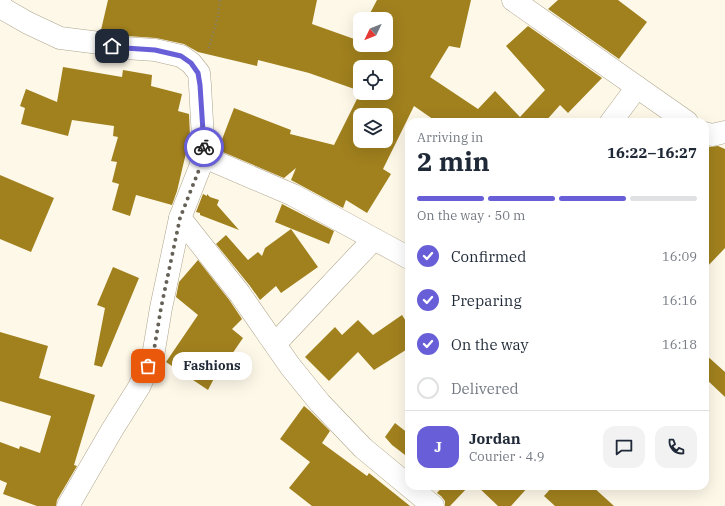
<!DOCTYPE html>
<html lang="en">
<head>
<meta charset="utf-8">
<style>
  body { margin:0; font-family:"IBM Plex Serif",serif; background:#f2f2f3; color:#1f2937; height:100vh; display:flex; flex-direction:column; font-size:15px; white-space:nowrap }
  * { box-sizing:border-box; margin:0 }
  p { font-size:13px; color:#747a83 }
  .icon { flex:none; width:22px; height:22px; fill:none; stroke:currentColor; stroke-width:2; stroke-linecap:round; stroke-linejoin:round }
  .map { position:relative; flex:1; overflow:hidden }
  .panel { position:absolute; left:405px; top:118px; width:304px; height:372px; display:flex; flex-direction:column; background:#fff; border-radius:12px; box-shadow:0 4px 16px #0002 }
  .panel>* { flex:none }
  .needle { width:26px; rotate:227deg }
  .tools { position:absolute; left:353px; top:12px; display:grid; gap:8px }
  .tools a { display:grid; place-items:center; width:40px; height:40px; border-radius:8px; background:#fff; box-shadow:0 4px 16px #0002; font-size:20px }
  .pin { position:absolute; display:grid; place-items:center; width:34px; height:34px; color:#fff; margin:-17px; border-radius:8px; box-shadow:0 2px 6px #0006 }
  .courier { position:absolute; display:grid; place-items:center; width:40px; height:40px; margin:-20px; border:3px solid #685fd8; border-radius:50%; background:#fff; color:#222; box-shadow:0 1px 5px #0007 }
  .bubble { position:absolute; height:28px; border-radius:12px; background:#fff; box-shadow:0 4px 16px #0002; font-size:13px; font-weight:800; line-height:28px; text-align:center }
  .head em { font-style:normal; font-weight:800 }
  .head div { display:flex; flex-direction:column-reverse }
  .head { display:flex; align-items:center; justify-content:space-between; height:68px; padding:0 12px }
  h1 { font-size:26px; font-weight:800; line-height:30px }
  .bar { display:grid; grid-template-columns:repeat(4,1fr); gap:6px 4px; align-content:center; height:48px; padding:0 12px }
  .bar i { height:5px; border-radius:3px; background:#e0e1e3 }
  .bar .current { background:#685fd8 }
  .bar p { grid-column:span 4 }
  .line { display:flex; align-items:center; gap:10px; padding:0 12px; border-top:1px solid #e0e1e3 }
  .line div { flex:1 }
  .round { display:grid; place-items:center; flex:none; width:42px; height:42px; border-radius:12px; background:#f2f2f3 }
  ol { padding:0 12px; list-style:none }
  li { display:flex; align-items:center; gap:12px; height:44px }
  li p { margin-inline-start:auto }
  li .icon { padding:4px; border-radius:50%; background:#685fd8; color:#fff; stroke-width:4 }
  li:last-child { color:#747a83 }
  li i { width:22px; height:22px; border:2px solid #e0e1e3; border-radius:50% }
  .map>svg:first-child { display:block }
</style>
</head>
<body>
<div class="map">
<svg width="725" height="506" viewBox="0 0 725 506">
  <rect width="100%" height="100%" fill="#fef8e9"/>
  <!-- building -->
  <g fill="#a1811e" fill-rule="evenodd">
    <path d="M108,0H317L312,24L357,40L360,34V45H386V19H367L377,0H471L460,48L449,46L430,77L478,109L495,91L520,117L545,90L506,46L528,26L602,78L568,113L560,105L545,122H437L414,106L383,169L391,174L367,213L346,200L343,208L291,180L296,168L284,178L218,150L234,108L291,130L290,134L334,145L360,93H386V67H360V91L309,73L258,60L257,66L198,52L184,44L156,38L127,36L101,30ZM360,115H386V141H360Z"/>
    <path d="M558,0H618L647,22L619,59L548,9Z"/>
    <path d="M63,67L122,77L123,70L152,75L151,86L182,94L178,111L189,114L190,136L177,191L172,205L136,195L130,216L112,210L119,184L112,182L117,162L111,161L118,137L113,136L114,126L72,120L68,136L21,124L25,108L20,106L26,89L57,102Z"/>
    <path d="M705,146L709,147L718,146L725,149V248L705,269Z"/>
    <path d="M0,175L54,198L31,252L0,239Z"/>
    <path d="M203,194L207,196V194L210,197L219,200L217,205L239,230L200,215V213L196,212Z"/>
    <path d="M282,204L334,231L329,244L275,222Z"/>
    <path d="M291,229L318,267L281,293L276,286L260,300L250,286L216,244L226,235L248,260L258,252L262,256L265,248Z"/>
    <path d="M198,260L230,301L242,319L232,329L243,338L223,367L221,365L208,390L166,362L198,315L176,297L179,282Z"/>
    <path d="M113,267L139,278L102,367L94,365L105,308L97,305Z"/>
    <path d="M402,315L409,326V348L374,370L358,352L329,381L305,357L335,327L342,335L358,320L373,335Z"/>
    <path d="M0,332L48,346L39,378L95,395L74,465L77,466L57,500L56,506H37L3,494L7,483L0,480V442L19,449L20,446L40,453L51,416L0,401Z"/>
    <path d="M705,354L725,372V397L705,378Z"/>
    <path d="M304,406L310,411L330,431L322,443L367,476L369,473L410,506H312L289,488L310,462L280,439Z"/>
    <path d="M395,423L409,434V458L392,445L385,437Z"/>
    <path d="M443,486H469L450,506H445V501L441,496L437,493Z"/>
    <path d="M477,486H529L511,506H498Z"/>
    <path d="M553,486H592L614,506H555L544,496Z"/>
  </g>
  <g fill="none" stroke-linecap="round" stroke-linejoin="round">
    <!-- minor casing -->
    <g stroke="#aea58d" stroke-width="23">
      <g id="minor">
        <path d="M513,0L687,122"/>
        <path d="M0,7L28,23L60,38L100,43L125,48L155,50L181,56L191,63L199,73L200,85L204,157L180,218L161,308L153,356L139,387L112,430L68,506"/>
        <path d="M611,122L637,87"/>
        <path d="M705,133L712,135L725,132"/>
        <path d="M204,157L293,195L409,258"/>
        <path d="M180,218L240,294L290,366L320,403L363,448L433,506"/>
        <path d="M275,344L374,239"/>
      </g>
    </g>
    <!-- major casing -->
    <g stroke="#aea58d" stroke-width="23">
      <path id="major" d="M0,1V0"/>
    </g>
    <!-- path -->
    <path stroke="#858175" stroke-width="2.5" stroke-dasharray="1 3" stroke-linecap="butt" d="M209,48L218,16L220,0"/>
    <!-- minor -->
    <use href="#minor" stroke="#fff" stroke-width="22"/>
    <!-- major -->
    <use href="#major" stroke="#fff" stroke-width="22"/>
  </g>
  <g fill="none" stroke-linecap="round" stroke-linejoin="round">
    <!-- done -->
    <path stroke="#656156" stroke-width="4" stroke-dasharray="0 7.2" d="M148,366L153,356L161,308L180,218L204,157V147"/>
    <!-- route -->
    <path stroke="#685fd8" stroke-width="5" d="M112,46L125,48L155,50L181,56L191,63L198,73L200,85L204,147"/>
  </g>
</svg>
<div class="tools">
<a><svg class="needle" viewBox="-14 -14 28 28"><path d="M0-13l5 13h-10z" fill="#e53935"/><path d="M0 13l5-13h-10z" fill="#747a83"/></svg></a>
<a><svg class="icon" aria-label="locate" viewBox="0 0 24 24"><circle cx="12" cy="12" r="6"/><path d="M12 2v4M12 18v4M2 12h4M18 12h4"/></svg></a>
<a><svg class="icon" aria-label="layers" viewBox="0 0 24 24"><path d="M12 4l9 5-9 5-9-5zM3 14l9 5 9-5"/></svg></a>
</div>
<div class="pin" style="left:148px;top:366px;background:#ea580c"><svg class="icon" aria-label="bag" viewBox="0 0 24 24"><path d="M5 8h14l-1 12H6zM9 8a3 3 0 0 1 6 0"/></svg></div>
<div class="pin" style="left:112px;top:46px;background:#1f2937"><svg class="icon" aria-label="home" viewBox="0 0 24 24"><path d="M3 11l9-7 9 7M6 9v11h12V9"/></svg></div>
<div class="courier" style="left:204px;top:147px"><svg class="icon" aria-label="bike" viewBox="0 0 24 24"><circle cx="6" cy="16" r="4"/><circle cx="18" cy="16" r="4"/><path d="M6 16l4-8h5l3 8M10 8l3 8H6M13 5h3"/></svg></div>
<div class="bubble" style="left:172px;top:352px;width:80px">Fashions</div>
<section class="panel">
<div class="head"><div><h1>2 min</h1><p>Arriving in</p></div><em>16:22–16:27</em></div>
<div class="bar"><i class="current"></i><i class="current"></i><i class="current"></i><i></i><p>On the way · 50 m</p></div>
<ol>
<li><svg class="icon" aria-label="check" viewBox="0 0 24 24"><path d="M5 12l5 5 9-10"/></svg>Confirmed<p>16:09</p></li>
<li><svg class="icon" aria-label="check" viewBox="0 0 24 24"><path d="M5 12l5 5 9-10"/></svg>Preparing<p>16:16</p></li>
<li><svg class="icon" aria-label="check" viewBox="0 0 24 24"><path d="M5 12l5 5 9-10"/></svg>On the way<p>16:18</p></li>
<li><i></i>Delivered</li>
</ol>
<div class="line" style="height:72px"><b class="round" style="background:#685fd8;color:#fff">J</b><div><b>Jordan</b><p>Courier · 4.9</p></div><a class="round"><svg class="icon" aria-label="chat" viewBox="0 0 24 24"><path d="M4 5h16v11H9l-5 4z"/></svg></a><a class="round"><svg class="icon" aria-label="phone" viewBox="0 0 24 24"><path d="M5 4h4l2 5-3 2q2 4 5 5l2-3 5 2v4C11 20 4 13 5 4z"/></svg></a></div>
</section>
</div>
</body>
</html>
